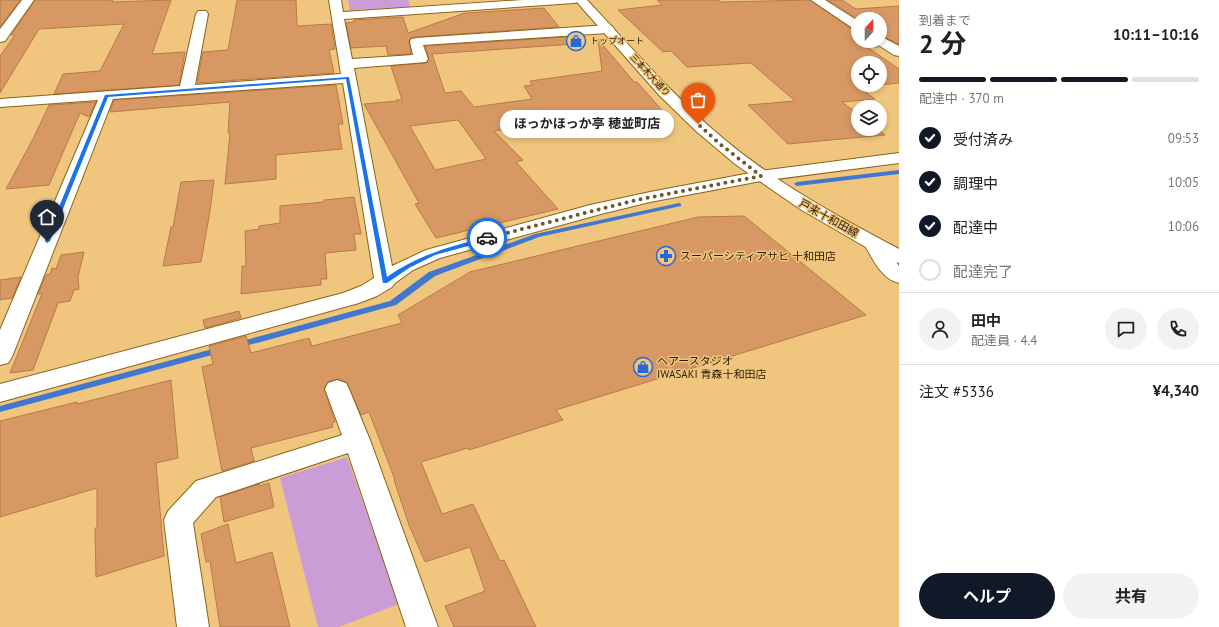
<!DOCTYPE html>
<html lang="ja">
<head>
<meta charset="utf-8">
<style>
  body { margin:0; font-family:"PT Sans","Noto Sans JP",sans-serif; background:#f2f2f2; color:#222; height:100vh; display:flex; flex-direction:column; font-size:15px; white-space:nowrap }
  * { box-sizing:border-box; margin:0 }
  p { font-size:13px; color:#767676 }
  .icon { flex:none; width:22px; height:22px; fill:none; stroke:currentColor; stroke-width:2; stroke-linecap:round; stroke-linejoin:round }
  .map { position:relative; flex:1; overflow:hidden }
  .drawer { display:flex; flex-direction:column; background:#fff; width:320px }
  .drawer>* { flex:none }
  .needle { width:26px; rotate:21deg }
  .buttons { position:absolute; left:851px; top:12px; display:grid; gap:8px }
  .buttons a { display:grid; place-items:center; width:36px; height:36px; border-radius:50%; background:#fff; box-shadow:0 2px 6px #0003; font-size:20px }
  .pin { position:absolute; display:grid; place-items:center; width:34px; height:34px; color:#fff; margin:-41px -17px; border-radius:50% 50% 50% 0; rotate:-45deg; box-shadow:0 0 4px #0007 }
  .pin .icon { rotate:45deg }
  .courier { position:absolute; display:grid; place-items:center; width:40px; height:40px; margin:-20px; border:3px solid #1a73e8; border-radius:50%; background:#fff; color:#222; box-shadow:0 1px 5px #0007 }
  .bubble { position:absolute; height:28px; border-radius:14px; background:#fff; box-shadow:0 2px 6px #0003; font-size:13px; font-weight:700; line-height:28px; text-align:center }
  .head em { font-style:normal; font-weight:700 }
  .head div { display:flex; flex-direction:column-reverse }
  .head { display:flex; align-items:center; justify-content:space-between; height:68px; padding:0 20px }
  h1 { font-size:26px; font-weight:700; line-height:30px }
  .bar { display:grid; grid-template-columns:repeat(4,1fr); gap:6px 4px; align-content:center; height:48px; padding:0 20px }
  .bar i { height:5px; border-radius:3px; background:#e0e0e0 }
  .bar .selected { background:#111827 }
  .bar p { grid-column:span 4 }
  .line { display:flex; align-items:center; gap:10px; padding:0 20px; border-top:1px solid #e0e0e0 }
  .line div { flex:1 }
  .round { display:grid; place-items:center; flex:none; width:42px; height:42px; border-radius:21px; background:#f2f2f2 }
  ol { padding:0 20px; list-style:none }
  li { display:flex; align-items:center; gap:12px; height:44px }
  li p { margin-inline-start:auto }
  li .icon { padding:4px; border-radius:50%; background:#111827; color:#fff; stroke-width:4 }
  li:last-child { color:#767676 }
  li i { width:22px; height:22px; border:2px solid #e0e0e0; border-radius:50% }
  .primary-button { display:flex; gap:8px; margin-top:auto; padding:8px 20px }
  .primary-button a { flex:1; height:46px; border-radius:24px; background:#111827; color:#fff; font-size:16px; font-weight:700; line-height:46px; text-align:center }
  .primary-button a+a { background:#f2f2f2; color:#222 }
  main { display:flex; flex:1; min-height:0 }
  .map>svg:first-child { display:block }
</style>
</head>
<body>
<main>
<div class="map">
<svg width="899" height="627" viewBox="0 0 899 627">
  <rect width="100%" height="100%" fill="#f0c67f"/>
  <!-- green -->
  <g fill="#cb9dd6">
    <path d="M348,0H408L410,7L350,10Z"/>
    <path d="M347,457L399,604L339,627H318L280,478Z"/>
  </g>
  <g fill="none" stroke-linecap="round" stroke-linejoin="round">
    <!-- stream -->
    <g fill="#4177cf" fill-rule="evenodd">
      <path d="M899,170V174L797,186L794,184L797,182Z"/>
      <path d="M679,203L681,204V206L539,237L435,276L396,305L238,348L234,345L238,342L390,301L429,272L535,234Z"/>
      <path d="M220,347L223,348L224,350L223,352L0,412V406Z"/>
    </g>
  </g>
  <!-- building -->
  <g fill="#d79864" stroke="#b77b47" fill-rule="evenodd">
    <path d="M0,0H20L0,27Z"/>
    <path d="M35,0H113L112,2L171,0L152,54L185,52L179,85L54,94L63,74L100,71L124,24L39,29L0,93V56L15,35H11Z"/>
    <path d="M237,0H296L297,26L331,24L335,49L329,50L334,73L197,83L203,52L228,50Z"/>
    <path d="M657,0H718L721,2L810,0L853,30L858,31V41H873L878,47H867L899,69V83L880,85V63H858V85H873L857,86L875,99L842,102L858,114V129H878L885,135L788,144L748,105L795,101L751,63L687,67L671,51L663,52L618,10L662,5Z"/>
    <path d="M828,0H842L856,9L899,6V44L880,35V19H858Z"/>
    <path d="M544,8L559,27L416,37L411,38L409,42L411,54L388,55L386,46L351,48L346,23L354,22V20L403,17L408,33L465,13Z"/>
    <path d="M568,37L574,44L432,54L445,93L461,91L474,107L532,99L524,86L532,85L530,81L602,71L598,39L634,82H637L668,117L548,128L545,123L494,131L523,160L516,162L558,209L436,238L415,204L419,203L364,104L397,101L396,100H402L391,66L427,63L429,58L425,46ZM458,120L486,159L435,170L410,126Z"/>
    <path d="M336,85L343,124H338L342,149L276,155V179L225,184L230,133H228L230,102L110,112L114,100Z"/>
    <path d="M96,102L89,117L80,113L49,185L6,189L34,137L49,105Z"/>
    <path d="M214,180L210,211L201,262L163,266L171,227H173L181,182Z"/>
    <path d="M354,197L361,234H354L356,250L325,253L327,279H321V285L241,294L242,266H246L245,231L259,229V226L280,223V206L324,202V200Z"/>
    <path d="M744,216L866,315L556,410L563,420L469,450L468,448L421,462L442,514L473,504L500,561L504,560L536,627H454L445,606L485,591L470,547L425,562L409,525L394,480H395L369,412L361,415L346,382L337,379L328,382L324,388L335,422L332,423L333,427L251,448L254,461L222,471L202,367L213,364L209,346L246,336L251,353L309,338L312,346L402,323L398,315L470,272L698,217Z"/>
    <path d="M84,252L78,277L79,289L74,290L70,301L58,303L33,370L10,373L42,294H38L46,275L50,274L52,268L56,269L61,255Z"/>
    <path d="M21,277L12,298L0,300V280Z"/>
    <path d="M239,311L241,318L205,328L203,320Z"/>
    <path d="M171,380L178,458L156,463L164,556L96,577L95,528H97V488L0,517V421L77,402V404Z"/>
    <path d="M269,483L274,507L224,522L220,497L259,484V486Z"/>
    <path d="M228,524L236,563L272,552L290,627H220L210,561L206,562L201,534Z"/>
  </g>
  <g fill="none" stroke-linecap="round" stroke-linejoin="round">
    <!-- minor casing -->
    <g stroke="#8a6416" stroke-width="2">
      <g id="minor">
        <path d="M22,0H34L5,41L0,42V29Z"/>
        <path d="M329,0H341L343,12L523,0H580L578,2L574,3L344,19L352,59L413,55L410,42L411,39L416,38L608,25L612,26L614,29L612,32L608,33L423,45L428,59L426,62L354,68L392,266L426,250L590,205L650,192L761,171L899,153V163L761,181L650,202L601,214L440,258L413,270L395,283L392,287L377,296L359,303L0,402V384L343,293L361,286L374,278L343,83L113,99L12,357L8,363L0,365V330L98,100L0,107V99L180,86L196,14L198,11H206L208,14L195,85L341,74Z"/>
        <path d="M811,0H825L858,21V30L854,29Z"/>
        <path d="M880,36L899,46V56L894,55L875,43L874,41H880Z"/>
        <path d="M874,238L881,240L899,266V283C881,279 873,259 864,244L867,240Z"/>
        <path d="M337,380L346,383L349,389L370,440L438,627H406L348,453L216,497L193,523L209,627H177L164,520L168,511L196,481L342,435L325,389L328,383Z"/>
      </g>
    </g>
    <!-- major casing -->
    <g stroke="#8a6416" stroke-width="2">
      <path id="major" d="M575,0H587C632,48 675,98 725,140C778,184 839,217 899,249V263L892,261L869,249L800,209L735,164L696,131L660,96Z"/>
    </g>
    <!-- minor -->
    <use href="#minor" fill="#fff" fill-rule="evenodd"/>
    <!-- major -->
    <use href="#major" fill="#fff" fill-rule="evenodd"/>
  </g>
  <!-- route -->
  <path fill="#1a73e8" d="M349,77L387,277C420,254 449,247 487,237H490V240L435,255L409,268L387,283H383L346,79L108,97L50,241L47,243L45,241L105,95Z"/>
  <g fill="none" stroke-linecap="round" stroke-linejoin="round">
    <!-- done -->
    <path stroke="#70572c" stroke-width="4" stroke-dasharray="0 7.2" d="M487,238L636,200L761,176L720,144L698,124"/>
  </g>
  <!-- icons -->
  <defs>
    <g id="shop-ring" transform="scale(1)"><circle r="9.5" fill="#f0c67f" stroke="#2668d5" stroke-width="1.5"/><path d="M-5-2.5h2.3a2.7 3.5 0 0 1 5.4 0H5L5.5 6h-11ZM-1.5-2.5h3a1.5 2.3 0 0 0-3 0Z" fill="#2668d5"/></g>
    <g id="pharmacy-ring" transform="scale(1)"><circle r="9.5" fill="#f0c67f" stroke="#2668d5" stroke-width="1.5"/><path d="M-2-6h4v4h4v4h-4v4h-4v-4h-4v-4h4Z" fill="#2668d5"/></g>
  </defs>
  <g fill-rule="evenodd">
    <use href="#shop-ring" x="576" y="41"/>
    <use href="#pharmacy-ring" x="666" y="256"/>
    <use href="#shop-ring" x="643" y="367"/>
  </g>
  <g text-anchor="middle" stroke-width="3" stroke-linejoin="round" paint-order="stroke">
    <!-- far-poi labels -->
    <g font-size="9" fill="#2b1b00" stroke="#f0c67f" text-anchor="start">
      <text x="590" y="44">トップオート</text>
    </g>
    <!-- far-street labels -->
    <g font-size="9" fill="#2b1b00" stroke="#f0c67f">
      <text transform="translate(650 75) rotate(47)" y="3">三本木大通り</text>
    </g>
    <!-- street labels -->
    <g font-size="11" fill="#2b1b00" stroke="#f0c67f">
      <text transform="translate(829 218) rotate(29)" y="4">戸来十和田線</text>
    </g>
    <!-- poi labels -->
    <g font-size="11" fill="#2b1b00" stroke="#f0c67f" text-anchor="start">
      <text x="680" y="260">スーパーシティアサヒ 十和田店</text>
      <text x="657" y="365">ヘアースタジオ<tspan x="657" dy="13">IWASAKI 青森十和田店</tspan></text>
    </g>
  </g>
</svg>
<div class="buttons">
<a><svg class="needle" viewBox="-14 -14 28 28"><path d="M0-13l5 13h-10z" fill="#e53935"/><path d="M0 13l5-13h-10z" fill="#767676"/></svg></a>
<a><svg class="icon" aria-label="locate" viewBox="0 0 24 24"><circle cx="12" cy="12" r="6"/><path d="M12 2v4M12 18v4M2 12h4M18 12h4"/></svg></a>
<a><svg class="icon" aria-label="layers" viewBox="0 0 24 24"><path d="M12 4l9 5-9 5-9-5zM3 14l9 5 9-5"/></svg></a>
</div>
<div class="pin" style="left:698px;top:124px;background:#ea580c"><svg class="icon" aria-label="bag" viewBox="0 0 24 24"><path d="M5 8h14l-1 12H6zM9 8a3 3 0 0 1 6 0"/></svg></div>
<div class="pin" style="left:47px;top:241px;background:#1f2937"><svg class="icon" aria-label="home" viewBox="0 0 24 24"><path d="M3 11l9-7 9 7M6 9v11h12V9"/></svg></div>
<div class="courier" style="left:487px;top:238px"><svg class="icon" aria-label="car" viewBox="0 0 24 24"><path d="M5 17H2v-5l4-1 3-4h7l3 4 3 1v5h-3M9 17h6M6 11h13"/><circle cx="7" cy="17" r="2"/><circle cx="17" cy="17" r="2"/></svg></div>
<div class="bubble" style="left:500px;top:110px;width:174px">ほっかほっか亭 穂並町店</div>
</div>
<section class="drawer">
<div class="head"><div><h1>2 分</h1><p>到着まで</p></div><em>10:11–10:16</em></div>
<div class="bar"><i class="selected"></i><i class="selected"></i><i class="selected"></i><i></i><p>配達中 · 370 m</p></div>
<ol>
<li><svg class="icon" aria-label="check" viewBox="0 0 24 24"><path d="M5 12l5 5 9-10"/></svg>受付済み<p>09:53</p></li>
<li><svg class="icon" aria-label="check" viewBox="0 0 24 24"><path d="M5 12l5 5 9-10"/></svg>調理中<p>10:05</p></li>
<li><svg class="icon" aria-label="check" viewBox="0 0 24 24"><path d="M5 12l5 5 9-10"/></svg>配達中<p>10:06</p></li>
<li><i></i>配達完了</li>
</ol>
<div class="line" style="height:72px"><a class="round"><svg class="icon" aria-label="person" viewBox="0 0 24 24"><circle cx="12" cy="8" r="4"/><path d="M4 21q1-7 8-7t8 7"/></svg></a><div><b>田中</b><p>配達員 · 4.4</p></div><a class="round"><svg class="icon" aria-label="chat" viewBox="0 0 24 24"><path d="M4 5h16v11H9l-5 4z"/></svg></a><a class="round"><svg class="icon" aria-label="phone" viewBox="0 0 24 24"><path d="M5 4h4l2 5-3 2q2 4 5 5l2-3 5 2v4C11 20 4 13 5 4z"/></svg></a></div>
<div class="line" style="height:52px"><div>注文 #5336</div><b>¥4,340</b></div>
<div class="primary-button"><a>ヘルプ</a><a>共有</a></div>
</section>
</main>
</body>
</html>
